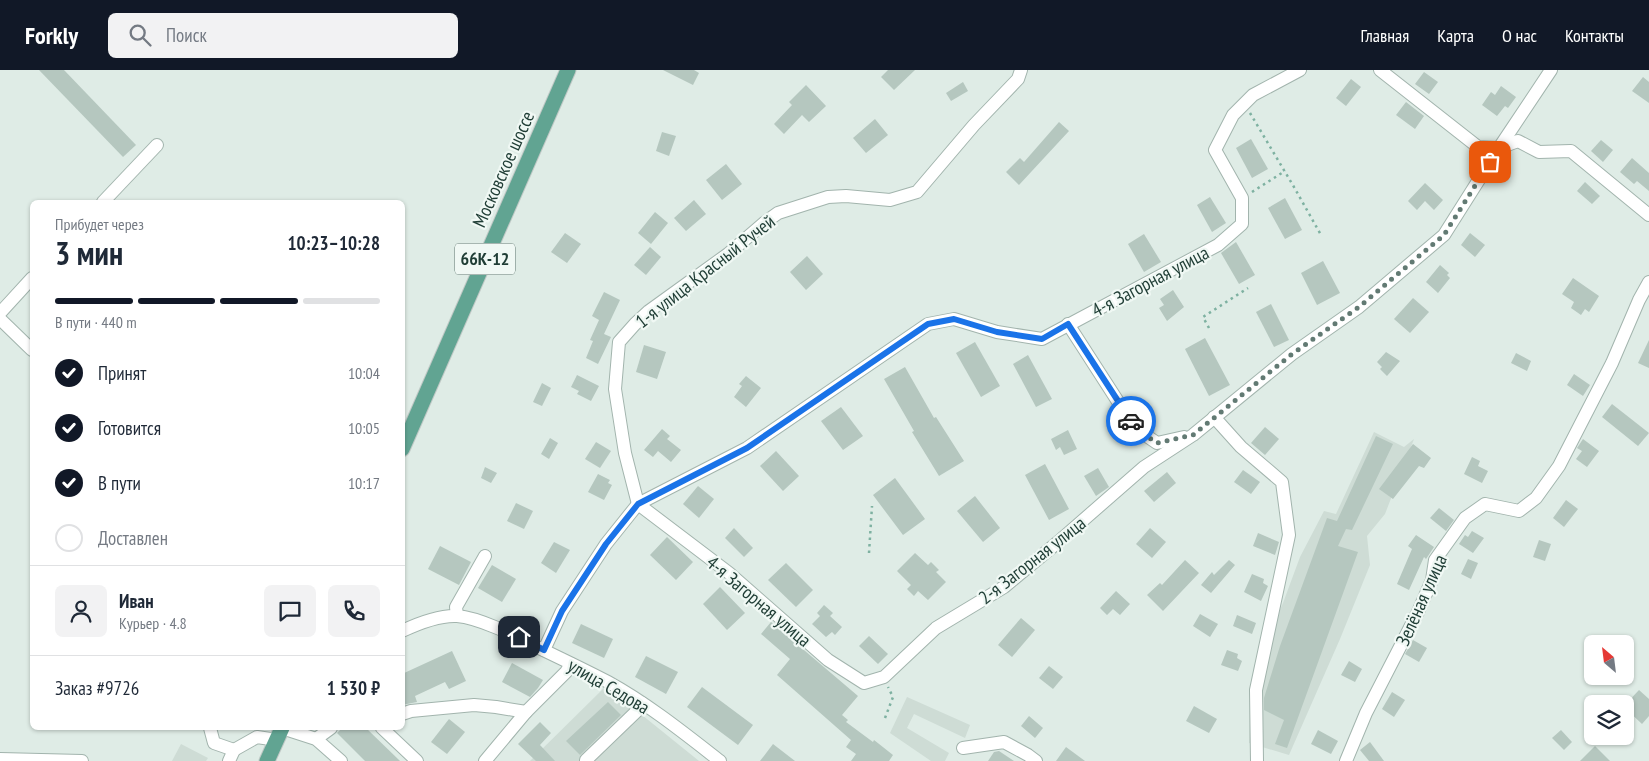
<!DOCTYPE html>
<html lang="ru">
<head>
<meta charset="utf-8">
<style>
  body { margin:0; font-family:"PT Sans Narrow",sans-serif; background:#f2f2f3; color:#1f2937; height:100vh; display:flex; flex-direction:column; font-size:19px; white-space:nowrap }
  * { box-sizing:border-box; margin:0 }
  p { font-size:16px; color:#747a83 }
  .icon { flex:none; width:28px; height:28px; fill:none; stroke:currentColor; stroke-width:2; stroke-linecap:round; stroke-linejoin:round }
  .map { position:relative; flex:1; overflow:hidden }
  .drawer { position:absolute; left:30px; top:130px; width:375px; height:530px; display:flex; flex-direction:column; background:#fff; border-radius:8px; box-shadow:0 1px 4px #0004 }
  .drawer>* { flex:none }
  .needle { width:32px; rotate:332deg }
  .buttons { position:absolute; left:1584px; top:565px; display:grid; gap:10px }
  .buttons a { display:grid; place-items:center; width:50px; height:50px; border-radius:8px; background:#fff; box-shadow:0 1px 4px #0004; font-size:25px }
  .pin { position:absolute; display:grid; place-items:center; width:42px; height:42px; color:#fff; margin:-21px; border-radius:10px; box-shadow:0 2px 8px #0006 }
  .courier { position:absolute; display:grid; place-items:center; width:50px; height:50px; margin:-25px; border:4px solid #1a73e8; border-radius:50%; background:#fff; color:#222; box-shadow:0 1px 6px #0007 }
  .headline em { font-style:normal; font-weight:700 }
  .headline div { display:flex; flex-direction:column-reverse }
  .headline { display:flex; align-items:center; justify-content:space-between; height:85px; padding:0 25px }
  h1 { font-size:32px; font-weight:700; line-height:38px }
  .bar { display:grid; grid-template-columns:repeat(4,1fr); gap:8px 5px; align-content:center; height:60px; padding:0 25px }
  .bar i { height:6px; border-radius:4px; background:#e0e1e3 }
  .bar .current { background:#111827 }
  .bar p { grid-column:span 4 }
  .line { display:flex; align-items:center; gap:12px; padding:0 25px; border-top:1px solid #e0e1e3 }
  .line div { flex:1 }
  .round { display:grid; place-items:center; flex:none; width:52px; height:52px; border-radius:8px; background:#f2f2f3 }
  ol { padding:0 25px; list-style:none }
  li { display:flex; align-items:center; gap:15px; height:55px }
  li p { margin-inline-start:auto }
  li .icon { padding:5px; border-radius:50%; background:#111827; color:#fff; stroke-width:4 }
  li:last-child { color:#747a83 }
  li i { width:28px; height:28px; border:2px solid #e0e1e3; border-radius:50% }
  header { display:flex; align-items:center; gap:30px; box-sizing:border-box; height:70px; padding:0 25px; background:#111827; color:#fff }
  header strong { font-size:24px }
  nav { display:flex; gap:28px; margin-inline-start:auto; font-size:18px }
  .search { width:350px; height:45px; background:#f2f2f3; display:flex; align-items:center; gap:12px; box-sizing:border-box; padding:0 18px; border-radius:8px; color:#747a83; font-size:19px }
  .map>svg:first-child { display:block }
</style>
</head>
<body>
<header>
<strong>Forkly</strong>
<div class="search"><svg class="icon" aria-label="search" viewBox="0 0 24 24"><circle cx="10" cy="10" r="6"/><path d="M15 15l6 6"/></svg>Поиск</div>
<nav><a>Главная</a><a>Карта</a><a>О нас</a><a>Контакты</a></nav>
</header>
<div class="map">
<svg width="1649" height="691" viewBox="0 0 1649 691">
  <rect width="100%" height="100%" fill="#dfece6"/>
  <!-- built -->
  <g fill="#cedcd5">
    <path d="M1374,362L1404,377L1414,369L1385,444L1367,466L1370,495L1340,569L1289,685L1249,673L1250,632L1254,596L1283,533L1300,487L1324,441L1336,444Z"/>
    <path d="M606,616L699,691H530Z"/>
    <path d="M907,627L970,655L965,668L914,644L907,658L949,683L945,691H931L890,663Z"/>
    <path d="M181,674L208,688L206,691H172Z"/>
  </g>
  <!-- building -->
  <g fill="#b5c7bf">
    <path d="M39,0H64L136,75L123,87Z"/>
    <path d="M663,0H694L699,3L693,15Z"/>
    <path d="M888,0H915L894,20L881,7Z"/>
    <path d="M1424,2L1438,12L1429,24L1415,14Z"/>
    <path d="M1643,7L1649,12V33L1632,21Z"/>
    <path d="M1351,9L1361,17L1346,36L1336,28Z"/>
    <path d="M963,12L968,21L951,31L946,23Z"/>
    <path d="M806,15L826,36L809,52L802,45L784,64L774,54L792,35L789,32Z"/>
    <path d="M1501,16L1516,27L1508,38L1505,36L1497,46L1482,35L1491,22L1495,25Z"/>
    <path d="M1406,32L1424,46L1415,59L1396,45Z"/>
    <path d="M875,49L888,65L866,83L853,68Z"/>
    <path d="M1059,52L1069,61L1019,115L1006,102L1020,88L1024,92Z"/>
    <path d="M662,62L676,66L669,86L656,81Z"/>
    <path d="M1251,69L1268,99L1252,108L1236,78Z"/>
    <path d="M1601,70L1613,80L1603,92L1591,81Z"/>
    <path d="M1632,88L1649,103V121L1637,111L1634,114L1620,102Z"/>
    <path d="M726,94L742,114L722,130L706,110Z"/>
    <path d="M1585,112L1600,126L1592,134L1577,121Z"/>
    <path d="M1425,113L1443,130L1434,140L1425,131L1417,140L1408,131Z"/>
    <path d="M1210,127L1226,153L1212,162L1197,135Z"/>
    <path d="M1285,128L1302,160L1285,169L1268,138Z"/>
    <path d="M694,130L706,144L686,161L674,148Z"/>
    <path d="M655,142L668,153L651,174L638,163Z"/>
    <path d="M565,163L581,174L567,193L551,182Z"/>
    <path d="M1470,163L1485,175L1475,187L1461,175Z"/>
    <path d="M1144,164L1161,192L1144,202L1128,174Z"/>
    <path d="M1236,172L1255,205L1239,214L1221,183Z"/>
    <path d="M650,177L661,187L646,205L634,195Z"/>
    <path d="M807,186L823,204L806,220L790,202Z"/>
    <path d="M1323,191L1340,223L1317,235L1301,203Z"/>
    <path d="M1440,195L1449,203L1447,205L1450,208L1438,223L1426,212Z"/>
    <path d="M1573,208L1599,226L1589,242L1585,239L1581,245L1571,238L1574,232L1562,224Z"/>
    <path d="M1173,220L1184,237L1167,251L1159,238L1164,235L1160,229Z"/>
    <path d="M604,222L620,230L604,264L611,267L598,294L586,288L593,271L590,270L599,250L592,246Z"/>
    <path d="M1413,228L1429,242L1410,263L1394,249Z"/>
    <path d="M1271,234L1289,270L1274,277L1256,242Z"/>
    <path d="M1205,268L1230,315L1209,326L1185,279Z"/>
    <path d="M1649,270V298L1638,293Z"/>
    <path d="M975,272L1000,316L981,327L956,283Z"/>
    <path d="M644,275L666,282L657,309L636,302Z"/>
    <path d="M1386,282L1400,291L1387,306L1380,299L1382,297L1377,292Z"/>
    <path d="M1516,283L1531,291L1527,301L1511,293Z"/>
    <path d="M1028,285L1052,329L1036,337L1013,294Z"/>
    <path d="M905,297L934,348L936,347L964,391L939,406L912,362L914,361L884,309Z"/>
    <path d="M1574,304L1590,315L1583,326L1567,315Z"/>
    <path d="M577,305L599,316L591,331L577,324L579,321L571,317Z"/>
    <path d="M746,306L761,318L746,337L734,327L742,316L739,314Z"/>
    <path d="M542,313L551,318L542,336L533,332Z"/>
    <path d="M1612,334L1649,363L1638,376L1602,347Z"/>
    <path d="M841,337L863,366L843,380L821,351Z"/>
    <path d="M1265,357L1279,369L1265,385L1251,373Z"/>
    <path d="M662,359L670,366L667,369L681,380L671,392L658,381L653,387L644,380Z"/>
    <path d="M1068,360L1077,379L1064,385L1060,377L1056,380L1051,369Z"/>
    <path d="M1376,366L1393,374L1352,460L1346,459L1338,476L1358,482L1287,678L1275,674L1284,650L1264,640V628L1280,576L1327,448L1337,451Z"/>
    <path d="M550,368L558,373L549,389L541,384Z"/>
    <path d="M1583,369L1599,381L1587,397L1576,389L1582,381L1577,378Z"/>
    <path d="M596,372L611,381L600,398L585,389Z"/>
    <path d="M1413,374L1431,388L1424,398L1419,396L1393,429L1379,419Z"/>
    <path d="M776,381L799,406L783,421L760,396Z"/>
    <path d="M1472,387L1480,391L1478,396L1488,401L1482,413L1464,404Z"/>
    <path d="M1045,394L1069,439L1049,450L1025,405Z"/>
    <path d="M485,397L497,403L491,413L481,408Z"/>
    <path d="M1098,398L1109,417L1096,426L1084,406Z"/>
    <path d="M1243,400L1260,412L1251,424L1234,412Z"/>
    <path d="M1167,402L1176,413L1154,432L1144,421Z"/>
    <path d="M598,404L610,410L608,413L612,415L604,430L588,422Z"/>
    <path d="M895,408L925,449L903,465L873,425Z"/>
    <path d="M698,416L714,429L699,448L683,434Z"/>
    <path d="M975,426L1000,458L983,472L957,441Z"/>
    <path d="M1566,430L1578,439L1564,457L1553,448Z"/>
    <path d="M516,433L533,441L524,459L507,451Z"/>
    <path d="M1439,438L1454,450L1446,461L1430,448Z"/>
    <path d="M734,458L753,478L744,487L725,468Z"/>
    <path d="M1150,458L1166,472L1152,488L1136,474Z"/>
    <path d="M1472,461L1484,468L1473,483L1459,474L1465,465L1468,467Z"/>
    <path d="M1258,463L1279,472L1275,485L1253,476Z"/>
    <path d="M1416,465L1434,477L1426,489L1424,487L1409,520L1397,514L1412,479L1408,476Z"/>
    <path d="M667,467L693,492L676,510L650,485Z"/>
    <path d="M1539,470L1551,474L1545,491L1533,487Z"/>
    <path d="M554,472L570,480L556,503L541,493Z"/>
    <path d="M440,476L471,492L459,515L428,499Z"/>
    <path d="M915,483L928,495L931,492L939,500L936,502L946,512L928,530L918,521L914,526L907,519L911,515L897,501Z"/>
    <path d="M1468,489L1478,493L1471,509L1461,504Z"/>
    <path d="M1185,490L1199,503L1163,541L1147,525L1160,513L1162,515Z"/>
    <path d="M1229,490L1235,495L1211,523L1201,515L1212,502L1214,505Z"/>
    <path d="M786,493L813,520L796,537L768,510Z"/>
    <path d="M492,495L516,509L502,532L478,518Z"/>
    <path d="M1252,504L1264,509L1263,513L1268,516L1261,531L1244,522Z"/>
    <path d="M720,517L745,543L727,560L703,534Z"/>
    <path d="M1116,521L1130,534L1120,545L1113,539L1107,545L1100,538Z"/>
    <path d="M824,535L833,543L830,546L842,557L835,565L832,562L826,567L812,554L820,546L817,543Z"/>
    <path d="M1200,544L1218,554L1210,567L1193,556Z"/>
    <path d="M1237,545L1256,553L1252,564L1233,556Z"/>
    <path d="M1021,548L1035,560L1012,587L998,575Z"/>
    <path d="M771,552L858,626L842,645L848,650L846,652L873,672L874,670L893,685L889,691H851L856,684L846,677L851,670L777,605L790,589L761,564Z"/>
    <path d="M581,554L613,569L604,588L572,573Z"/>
    <path d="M869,566L888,584L878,594L859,576Z"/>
    <path d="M1413,570L1427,578L1419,592L1405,584Z"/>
    <path d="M1227,580L1238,584L1237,588L1242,591L1238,601L1221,595Z"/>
    <path d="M452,581L466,611L449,619L445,612L415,626L417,632L402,635V604Z"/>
    <path d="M646,586L678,602L666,624L635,607Z"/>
    <path d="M1349,591L1362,599L1355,612L1341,605Z"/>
    <path d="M512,593L543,610L538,618L530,627L502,612Z"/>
    <path d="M1049,596L1063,607L1053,619L1039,608Z"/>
    <path d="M702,617L753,655L738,675L687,637Z"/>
    <path d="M1639,620L1649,629V646L1642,654L1625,638V635Z"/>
    <path d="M1392,622L1405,630L1394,647L1382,639Z"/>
    <path d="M608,632L621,645L580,685L566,671Z"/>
    <path d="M1194,636L1217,649L1209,663L1186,651Z"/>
    <path d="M1029,646L1043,658L1035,668L1021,656Z"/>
    <path d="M449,649L465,662L447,684L431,672Z"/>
    <path d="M540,652L551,663L540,675L555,691H536L518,674Z"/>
    <path d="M342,658H366L400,691H365L337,663Z"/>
    <path d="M1318,660L1338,671L1331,684L1311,674Z"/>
    <path d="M1561,660L1572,672L1564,680L1552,668Z"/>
    <path d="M1370,672L1384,691H1369L1360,680Z"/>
    <path d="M773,674L795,691H760Z"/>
    <path d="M1595,676L1610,691H1580Z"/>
    <path d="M1066,677L1085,691H1056Z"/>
    <path d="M999,681L1014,691H988L994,682Z"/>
  </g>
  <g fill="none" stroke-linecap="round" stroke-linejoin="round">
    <!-- minor casing -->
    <g stroke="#a2b4ad" stroke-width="14">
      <g id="minor">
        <path d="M1021,0L1018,9L974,55L917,122L890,130L846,126L828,127L778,143L764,153L728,184L649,241L635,254L619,272L615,319L625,383L638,434L729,503L828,590L864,613L884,607L936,558L1004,517L1057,473L1144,397L1193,365L1292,284L1359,237L1444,165L1499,78L1551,0"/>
        <path d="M1380,0L1478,77L1499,78L1518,71L1539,82L1571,81L1649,145"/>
        <path d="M103,132L157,75"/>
        <path d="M0,243L32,208"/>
        <path d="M0,249L32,280"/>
        <path d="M1068,254L1135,358L1157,373L1184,367"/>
        <path d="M1214,347L1241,377L1282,412L1289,465L1256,620L1257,691"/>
        <path d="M457,546L456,537L485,486"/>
        <path d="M402,561C419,553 439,545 457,546C481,548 517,567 539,578C562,589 585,600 608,612C648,634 684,663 720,691"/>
        <path d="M544,580L562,541L606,474L638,434L747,378L928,254L954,249L997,262L1042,269L1218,175L1242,154V128L1215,80L1233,45L1253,25L1300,0"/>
        <path d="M402,644L411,641L474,635L496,637L526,642"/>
        <path d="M210,658L214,673L234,680L229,691"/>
        <path d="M282,658L316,669L341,691"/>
        <path d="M382,658L417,691"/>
        <path d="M316,669L331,658"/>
        <path d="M963,678L1004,672L1028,685L1036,691"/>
        <path d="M234,680L257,667L277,670"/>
        <path d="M0,689L82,691"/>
        <path d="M586,690L638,640L642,633"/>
        <path d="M485,691L526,642L566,602L571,594"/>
        <path d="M1346,691L1366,643L1418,542L1432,510L1435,490L1465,448L1485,434L1519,441L1536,428L1559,396L1612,293L1639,230L1649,212"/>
      </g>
    </g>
    <!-- major casing -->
    <g stroke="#c0c9c6" stroke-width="17">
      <g id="major">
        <path d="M402,379L568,0"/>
        <path d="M267,691L282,658"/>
      </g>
    </g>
    <!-- path -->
    <g stroke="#7eb1a1" stroke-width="2.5" stroke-dasharray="2.5 4" stroke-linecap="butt">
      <path d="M1250,43L1294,117L1321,165"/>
      <path d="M1252,122L1285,101"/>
      <path d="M1209,258L1203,247L1248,218"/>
      <path d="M869,483L872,436"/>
      <path d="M885,648L893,627L888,617"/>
    </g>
    <!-- minor -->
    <use href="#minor" stroke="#fff" stroke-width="12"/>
    <!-- major -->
    <use href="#major" stroke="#61a492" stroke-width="15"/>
  </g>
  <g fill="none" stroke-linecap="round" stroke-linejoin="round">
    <!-- done -->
    <path stroke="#627a73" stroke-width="5" stroke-dasharray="0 9" d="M1131,351L1135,358L1157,373L1193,365L1292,284L1359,237L1373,225L1444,165L1490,92"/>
    <!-- route -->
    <path stroke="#1a73e8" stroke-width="6" d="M519,567L544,580L562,541L606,474L638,434L747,378L928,254L954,249L997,262L1042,269L1068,254L1131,351"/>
  </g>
  <g text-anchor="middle" stroke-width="4.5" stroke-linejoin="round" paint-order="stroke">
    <!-- shield labels -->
    <rect fill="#f0f8f4" stroke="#5e756e" stroke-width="1" x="455" y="173.5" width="60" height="31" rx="4"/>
    <g font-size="18" font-weight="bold" fill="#1f3d35">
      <text x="485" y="195">66К-12</text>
    </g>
    <!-- street labels -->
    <g font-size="19" fill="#1f3d35" stroke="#f0f8f4">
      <text transform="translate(503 99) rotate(-66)" y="7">Московское шоссе</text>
      <text transform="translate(705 201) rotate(-38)" y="7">1-я улица Красный Ручей</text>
      <text transform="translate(1150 211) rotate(-28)" y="7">4-я Загорная улица</text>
      <text transform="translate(1032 490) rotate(-38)" y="7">2-я Загорная улица</text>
      <text transform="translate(1421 530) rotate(-66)" y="7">Зелёная улица</text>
      <text transform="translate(759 531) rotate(40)" y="7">4-я Загорная улица</text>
      <text transform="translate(609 616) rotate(30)" y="7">улица Седова</text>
    </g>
  </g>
</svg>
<div class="buttons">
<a><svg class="needle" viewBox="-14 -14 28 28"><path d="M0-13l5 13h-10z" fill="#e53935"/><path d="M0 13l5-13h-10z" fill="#747a83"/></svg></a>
<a><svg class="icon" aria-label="layers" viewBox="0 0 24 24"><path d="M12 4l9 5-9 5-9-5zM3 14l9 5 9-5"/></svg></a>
</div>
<div class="pin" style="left:1490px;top:92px;background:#ea580c"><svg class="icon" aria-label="bag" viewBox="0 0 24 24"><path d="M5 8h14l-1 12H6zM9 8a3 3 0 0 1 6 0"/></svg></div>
<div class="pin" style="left:519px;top:567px;background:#1f2937"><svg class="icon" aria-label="home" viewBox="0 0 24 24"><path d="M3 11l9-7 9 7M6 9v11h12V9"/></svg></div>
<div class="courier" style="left:1131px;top:351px"><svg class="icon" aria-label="car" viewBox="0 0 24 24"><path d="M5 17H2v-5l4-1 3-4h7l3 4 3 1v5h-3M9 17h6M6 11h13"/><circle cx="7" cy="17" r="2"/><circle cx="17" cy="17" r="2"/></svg></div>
<section class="drawer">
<div class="headline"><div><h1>3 мин</h1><p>Прибудет через</p></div><em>10:23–10:28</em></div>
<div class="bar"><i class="current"></i><i class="current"></i><i class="current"></i><i></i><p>В пути · 440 m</p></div>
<ol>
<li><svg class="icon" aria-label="check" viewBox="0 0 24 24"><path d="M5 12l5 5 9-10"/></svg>Принят<p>10:04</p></li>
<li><svg class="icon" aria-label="check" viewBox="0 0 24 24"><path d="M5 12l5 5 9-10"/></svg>Готовится<p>10:05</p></li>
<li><svg class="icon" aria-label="check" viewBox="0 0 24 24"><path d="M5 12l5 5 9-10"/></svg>В пути<p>10:17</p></li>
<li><i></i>Доставлен</li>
</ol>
<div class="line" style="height:90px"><a class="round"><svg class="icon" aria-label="person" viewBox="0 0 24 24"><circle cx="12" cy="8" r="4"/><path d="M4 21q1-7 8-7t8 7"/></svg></a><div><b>Иван</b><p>Курьер · 4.8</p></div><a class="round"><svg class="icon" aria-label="chat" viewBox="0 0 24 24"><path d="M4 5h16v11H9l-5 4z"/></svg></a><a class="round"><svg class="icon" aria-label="phone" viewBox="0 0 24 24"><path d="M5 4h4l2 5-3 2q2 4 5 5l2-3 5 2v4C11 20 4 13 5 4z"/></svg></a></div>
<div class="line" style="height:65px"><div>Заказ #9726</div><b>1 530 ₽</b></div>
</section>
</div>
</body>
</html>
